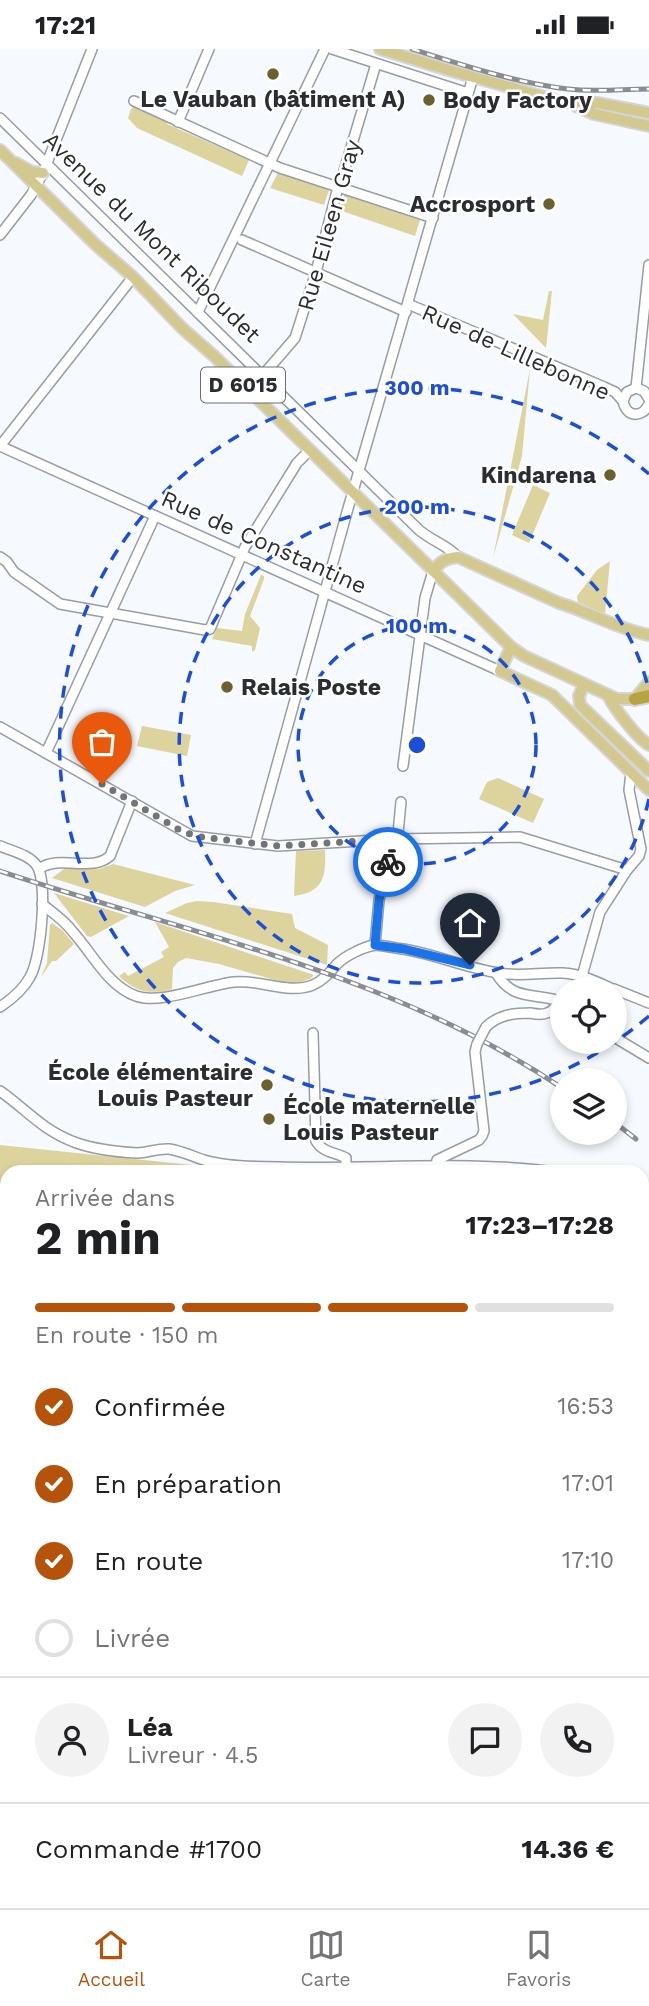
<!DOCTYPE html>
<html lang="fr">
<head>
<meta charset="utf-8">
<style>
  body { margin:0; font-family:"Work Sans",sans-serif; background:#f2f2f2; color:#202124; height:100vh; display:flex; flex-direction:column; font-size:26px; white-space:nowrap }
  * { box-sizing:border-box; margin:0 }
  p { font-size:23px; color:#757577 }
  .icon { flex:none; width:38px; height:38px; fill:none; stroke:currentColor; stroke-width:2; stroke-linecap:round; stroke-linejoin:round }
  .map { position:relative; flex:1; overflow:hidden }
  .panel { position:absolute; left:0px; top:1116px; width:649px; height:744px; display:flex; flex-direction:column; background:#fff; border-radius:21px 21px 0 0; box-shadow:0 4px 10px #0003 }
  .panel>* { flex:none }
  .controls { position:absolute; left:550px; top:928px; display:grid; gap:14px }
  .controls a { display:grid; place-items:center; width:77px; height:77px; border-radius:50%; background:#fff; box-shadow:0 4px 10px #0003; font-size:35px }
  .pin { position:absolute; display:grid; place-items:center; width:60px; height:60px; color:#fff; margin:-72px -30px; border-radius:50% 50% 50% 0; rotate:-45deg; box-shadow:0 0 7px #0007 }
  .pin .icon { rotate:45deg }
  .courier { position:absolute; display:grid; place-items:center; width:70px; height:70px; margin:-35px; border:5px solid #1a73e8; border-radius:50%; background:#fff; color:#222; box-shadow:0 2px 9px #0007 }
  .summary em { font-style:normal; font-weight:700 }
  .summary div { display:flex; flex-direction:column-reverse }
  .summary { display:flex; align-items:center; justify-content:space-between; height:119px; padding:0 35px }
  h1 { font-size:46px; font-weight:700; line-height:52px }
  .bar { display:grid; grid-template-columns:repeat(4,1fr); gap:10px 7px; align-content:center; height:84px; padding:0 35px }
  .bar i { height:9px; border-radius:5px; background:#e0e0e0 }
  .bar .current { background:#b45309 }
  .bar p { grid-column:span 4 }
  .line { display:flex; align-items:center; gap:18px; padding:0 35px; border-top:2px solid #e0e0e0 }
  .line div { flex:1 }
  .round { display:grid; place-items:center; flex:none; width:74px; height:74px; border-radius:37px; background:#f2f2f2 }
  ol { padding:0 35px; list-style:none }
  li { display:flex; align-items:center; gap:21px; height:77px }
  li p { margin-inline-start:auto }
  li .icon { padding:7px; border-radius:50%; background:#b45309; color:#fff; stroke-width:4 }
  li:last-child { color:#757577 }
  li i { width:38px; height:38px; border:4px solid #e0e0e0; border-radius:50% }
  .status { display:flex; justify-content:space-between; align-items:center; height:49px; padding:0 35px; background:#fff; direction:ltr }
  .status svg { height:19px; fill:currentColor }
  .tab-bar { display:flex; justify-content:space-around; align-items:center; height:98px; border-top:2px solid #e0e0e0; background:#fff; font-size:19px; color:#757577 }
  .tab-bar a { display:grid; justify-items:center; gap:4px }
  .tab-bar .current { color:#b45309 }
  .map>svg:first-child { display:block }
</style>
</head>
<body>
<div class="status"><b>17:21</b><svg viewBox="0 0 49 12"><path d="M0 12V9h3v3zM5 12V6h3v6zM10 12V3h3v9zM15 12V0h3v12zM26 1h20v11H26zM47 4h2v5h-2z"/></svg></div>
<div class="map">
<svg width="649" height="1859" viewBox="0 0 649 1859">
  <rect width="100%" height="100%" fill="#f6f9fd"/>
  <!-- green -->
  <g fill="#dcd39d">
    <path d="M136,56L168,72L167,75L249,111L242,127L137,79L128,69L131,60Z"/>
    <path d="M278,124L329,141L324,156L270,139Z"/>
    <path d="M344,146L420,171L415,187L339,161Z"/>
    <path d="M549,242H552L546,299L513,265L543,271Z"/>
    <path d="M530,320L522,407L493,509Z"/>
    <path d="M533,436L550,444L529,494L512,486Z"/>
    <path d="M610,512L605,565L578,553L577,547L597,521Z"/>
    <path d="M261,526L264,527V530L250,567L260,579L255,601L252,603V597L212,590L217,579L242,582L245,565Z"/>
    <path d="M142,677L191,686L187,707L137,697Z"/>
    <path d="M498,729L544,750L533,774L479,750L487,733Z"/>
    <path d="M325,801C326,827 324,843 294,847L296,802Z"/>
    <path d="M113,815L195,836L175,842L145,858L52,829L68,817L99,820Z"/>
    <path d="M54,844L129,867L91,888L87,887Z"/>
    <path d="M197,852L213,853L292,865L295,879L328,896L327,916L165,864L187,854Z"/>
    <path d="M155,873L314,926L310,930L292,936L219,915L186,909L178,913L173,919L172,940C151,946 135,943 119,927L125,923L128,927L164,908L161,903L169,898Z"/>
    <path d="M52,874L62,881L74,895L56,912H52L41,928L47,914L50,876Z"/>
    <path d="M0,1096L258,1123L7,1124V1494H0Z"/>
    <path d="M642,1232L649,1239V1859H560L561,1853H642Z"/>
    <path d="M7,1575V1655L0,1654V1576Z"/>
  </g>
  <g fill="none" stroke-linecap="round" stroke-linejoin="round">
    <!-- minor casing -->
    <g stroke="#969da6" stroke-width="12">
      <g id="minor">
        <path d="M332,0L468,44"/>
        <path d="M134,52L280,119L433,169"/>
        <path d="M0,69L419,481C432,492 447,496 458,508"/>
        <path d="M178,73L209,0"/>
        <path d="M0,186L31,146L43,124L92,0"/>
        <path d="M242,191L406,263"/>
        <path d="M408,255L604,338L615,343L623,352"/>
        <path d="M198,263L325,0"/>
        <path d="M263,326L295,289L316,223L338,138L341,132L376,15"/>
        <path d="M636,339L649,216"/>
        <path d="M649,350L644,342L636,339L627,343L623,352C626,368 642,370 649,355"/>
        <path d="M0,397L500,622"/>
        <path d="M0,397L133,228"/>
        <path d="M0,508L7,513L14,523L60,555L205,581L210,580L245,498L297,414L310,401"/>
        <path d="M0,678L192,787L278,797L394,790L520,788L627,821"/>
        <path d="M46,704L155,467"/>
        <path d="M403,717L425,549L433,522"/>
        <path d="M255,795L347,463L473,28"/>
        <path d="M0,797C12,802 30,806 37,817C48,834 41,910 30,928C23,941 12,950 0,958"/>
        <path d="M39,820C60,805 91,824 110,807L132,752"/>
        <path d="M42,855C53,864 64,871 73,883C92,904 108,937 136,947C161,956 206,936 234,933C260,930 288,946 313,936C324,931 330,923 337,915C345,907 363,898 375,896C381,896 389,898 396,899C431,903 464,919 499,924C520,928 541,923 563,924C581,925 597,933 613,940"/>
        <path d="M375,896L379,851L394,790L398,784L401,753"/>
        <path d="M496,924C513,953 535,943 562,953"/>
        <path d="M582,927L600,863L627,821L639,807L641,800L629,741L631,724"/>
        <path d="M614,940L649,954"/>
        <path d="M486,978C498,966 513,964 530,964C535,965 543,966 547,964C554,962 556,957 559,951"/>
        <path d="M313,984L316,1092C323,1104 335,1103 346,1109V1118"/>
        <path d="M614,988L649,1009"/>
        <path d="M0,1042C27,1061 41,1080 74,1093C93,1100 117,1103 137,1104C148,1104 158,1099 169,1100C182,1102 192,1107 204,1111C223,1117 259,1118 279,1118C372,1121 468,1110 561,1124"/>
        <path d="M436,1117L437,1111L479,1091L482,1087L484,1082L475,1003L477,995"/>
        <path d="M642,1153L649,1157"/>
        <path d="M0,1500L7,1504"/>
        <path d="M0,1570L7,1569"/>
        <path d="M218,1859V1853"/>
        <path d="M367,1859L368,1853"/>
      </g>
    </g>
    <!-- major casing -->
    <g stroke="#d4d5d6" stroke-width="14">
      <g id="major">
        <path d="M380,0L452,22L555,51L570,54H598L649,64"/>
        <path d="M576,57L594,65L649,77"/>
        <path d="M0,101L96,196L133,228L182,279L214,307L511,598L524,607L617,650H635L649,633"/>
        <path d="M16,114L32,123L43,124"/>
        <path d="M433,522C441,512 446,509 458,508L559,554C590,563 617,580 649,586"/>
        <path d="M511,598L500,622L552,646L649,741"/>
        <path d="M584,635L579,647L580,656L649,722"/>
        <path d="M608,646C614,659 637,689 649,696"/>
      </g>
    </g>
    <!-- highway casing -->
    <g stroke="#d4d5d6" stroke-width="16">
      <path id="highway" d="M635,650L649,647"/>
    </g>
    <!-- minor -->
    <use href="#minor" stroke="#fff" stroke-width="9"/>
    <!-- major -->
    <use href="#major" stroke="#d3c88d" stroke-width="10"/>
    <!-- highway -->
    <use href="#highway" stroke="#b5a441" stroke-width="12"/>
    <!-- rail casing -->
    <g stroke="#898c90" stroke-width="5">
      <g id="rail">
        <path d="M412,0C462,16 517,34 568,40C595,43 622,40 649,40"/>
        <path d="M0,822C190,885 393,925 562,1039"/>
        <path d="M614,1073L636,1090"/>
      </g>
    </g>
    <!-- rail -->
    <use href="#rail" stroke="#fff" stroke-width="2.5" stroke-dasharray="8" stroke-linecap="butt"/>
    <!-- minor-bridge casing -->
    <g stroke="#969da6" stroke-width="12" stroke-linecap="butt">
      <path id="minor-bridge" d="M477,995L486,978"/>
    </g>
    <!-- minor-bridge -->
    <use href="#minor-bridge" stroke="#fff" stroke-width="9"/>
  </g>
  <g fill="none" stroke-linecap="round" stroke-linejoin="round">
    <!-- done -->
    <path stroke="#717478" stroke-width="7" stroke-dasharray="0 12.6" d="M102,735L183,783L202,788L278,797L394,790L388,813"/>
    <!-- route -->
    <path stroke="#1a73e8" stroke-width="9" d="M388,813L379,851L375,896L404,900L470,916"/>
  </g>
  <!-- distance rings -->
  <g fill="none" stroke="#1d4ed8" stroke-width="3.5" stroke-dasharray="12 9">
    <circle cx="417" cy="696" r="119"/>
    <path d="M649 750A238 238 0 1 1 649 642"/>
    <path d="M649 967A357 357 0 1 1 649 425"/>
  </g>
  <!-- markers -->
  <g fill="#6a612e" stroke="#fff" stroke-width="2.5">
    <circle cx="273" cy="25" r="7"/>
    <circle cx="429" cy="51" r="7"/>
    <circle cx="549" cy="155" r="7"/>
    <circle cx="610" cy="426" r="7"/>
    <circle cx="227" cy="638" r="7"/>
    <circle cx="267" cy="1036" r="7"/>
    <circle cx="269" cy="1070" r="7"/>
  </g>
  <g text-anchor="middle" stroke-width="5" stroke-linejoin="round" paint-order="stroke">
    <!-- shield labels -->
    <rect fill="#fff" stroke="#6a6c6f" stroke-width="2" x="201" y="318.5" width="84" height="35" rx="5"/>
    <g font-size="21" font-weight="bold" fill="#2a2d31">
      <text x="243" y="343">D 6015</text>
    </g>
    <!-- poi labels -->
    <g font-size="23" font-weight="bold" fill="#2a2d31" stroke="#fff" text-anchor="start">
      <text x="273" y="58" text-anchor="middle">Le Vauban (bâtiment A)</text>
      <text x="443" y="59">Body Factory</text>
      <text x="535" y="163" text-anchor="end">Accrosport</text>
      <text x="596" y="434" text-anchor="end">Kindarena</text>
      <text x="241" y="646">Relais Poste</text>
      <text x="253" y="1031" text-anchor="end">École élémentaire<tspan x="253" dy="26">Louis Pasteur</tspan></text>
      <text x="283" y="1065">École maternelle<tspan x="283" dy="26">Louis Pasteur</tspan></text>
    </g>
    <!-- street labels -->
    <g font-size="23" fill="#2a2d31" stroke="#fff">
      <text transform="translate(329 176) rotate(-74)" y="8">Rue Eileen Gray</text>
      <text transform="translate(152 188) rotate(44)" y="8">Avenue du Mont Riboudet</text>
      <text transform="translate(516 303) rotate(24)" y="8">Rue de Lillebonne</text>
      <text transform="translate(264 493) rotate(24)" y="8">Rue de Constantine</text>
    </g>
  </g>
  <circle cx="417" cy="696" r="10" fill="#1d4ed8" stroke="#fff" stroke-width="3.5"/>
  <g font-size="21" text-anchor="middle" font-weight="bold" fill="#1d4ed8" stroke="#fff" stroke-width="5" stroke-linejoin="round" paint-order="stroke">
    <text x="417" y="346">300 m</text>
    <text x="417" y="465">200 m</text>
    <text x="417" y="584">100 m</text>
  </g>
</svg>
<div class="controls">
<a><svg class="icon" aria-label="locate" viewBox="0 0 24 24"><circle cx="12" cy="12" r="6"/><path d="M12 2v4M12 18v4M2 12h4M18 12h4"/></svg></a>
<a><svg class="icon" aria-label="layers" viewBox="0 0 24 24"><path d="M12 4l9 5-9 5-9-5zM3 14l9 5 9-5"/></svg></a>
</div>
<div class="pin" style="left:102px;top:735px;background:#ea580c"><svg class="icon" aria-label="bag" viewBox="0 0 24 24"><path d="M5 8h14l-1 12H6zM9 8a3 3 0 0 1 6 0"/></svg></div>
<div class="pin" style="left:470px;top:916px;background:#1f2937"><svg class="icon" aria-label="home" viewBox="0 0 24 24"><path d="M3 11l9-7 9 7M6 9v11h12V9"/></svg></div>
<div class="courier" style="left:388px;top:813px"><svg class="icon" aria-label="bike" viewBox="0 0 24 24"><circle cx="6" cy="16" r="4"/><circle cx="18" cy="16" r="4"/><path d="M6 16l4-8h5l3 8M10 8l3 8H6M13 5h3"/></svg></div>
<section class="panel">
<div class="summary"><div><h1>2 min</h1><p>Arrivée dans</p></div><em>17:23–17:28</em></div>
<div class="bar"><i class="current"></i><i class="current"></i><i class="current"></i><i></i><p>En route · 150 m</p></div>
<ol>
<li><svg class="icon" aria-label="check" viewBox="0 0 24 24"><path d="M5 12l5 5 9-10"/></svg>Confirmée<p>16:53</p></li>
<li><svg class="icon" aria-label="check" viewBox="0 0 24 24"><path d="M5 12l5 5 9-10"/></svg>En préparation<p>17:01</p></li>
<li><svg class="icon" aria-label="check" viewBox="0 0 24 24"><path d="M5 12l5 5 9-10"/></svg>En route<p>17:10</p></li>
<li><i></i>Livrée</li>
</ol>
<div class="line" style="height:126px"><a class="round"><svg class="icon" aria-label="person" viewBox="0 0 24 24"><circle cx="12" cy="8" r="4"/><path d="M4 21q1-7 8-7t8 7"/></svg></a><div><b>Léa</b><p>Livreur · 4.5</p></div><a class="round"><svg class="icon" aria-label="chat" viewBox="0 0 24 24"><path d="M4 5h16v11H9l-5 4z"/></svg></a><a class="round"><svg class="icon" aria-label="phone" viewBox="0 0 24 24"><path d="M5 4h4l2 5-3 2q2 4 5 5l2-3 5 2v4C11 20 4 13 5 4z"/></svg></a></div>
<div class="line" style="height:91px"><div>Commande #1700</div><b>14.36 €</b></div>
</section>
</div>
<nav class="tab-bar">
<a class="current"><svg class="icon" aria-label="home" viewBox="0 0 24 24"><path d="M3 11l9-7 9 7M6 9v11h12V9"/></svg>Accueil</a>
<a><svg class="icon" aria-label="map" viewBox="0 0 24 24"><path d="M3 6l6-2 6 2 6-2v14l-6 2-6-2-6 2zM9 4v14M15 6v14"/></svg>Carte</a>
<a><svg class="icon" aria-label="saved" viewBox="0 0 24 24"><path d="M7 4h10v16l-5-4-5 4z"/></svg>Favoris</a>
</nav>
</body>
</html>
